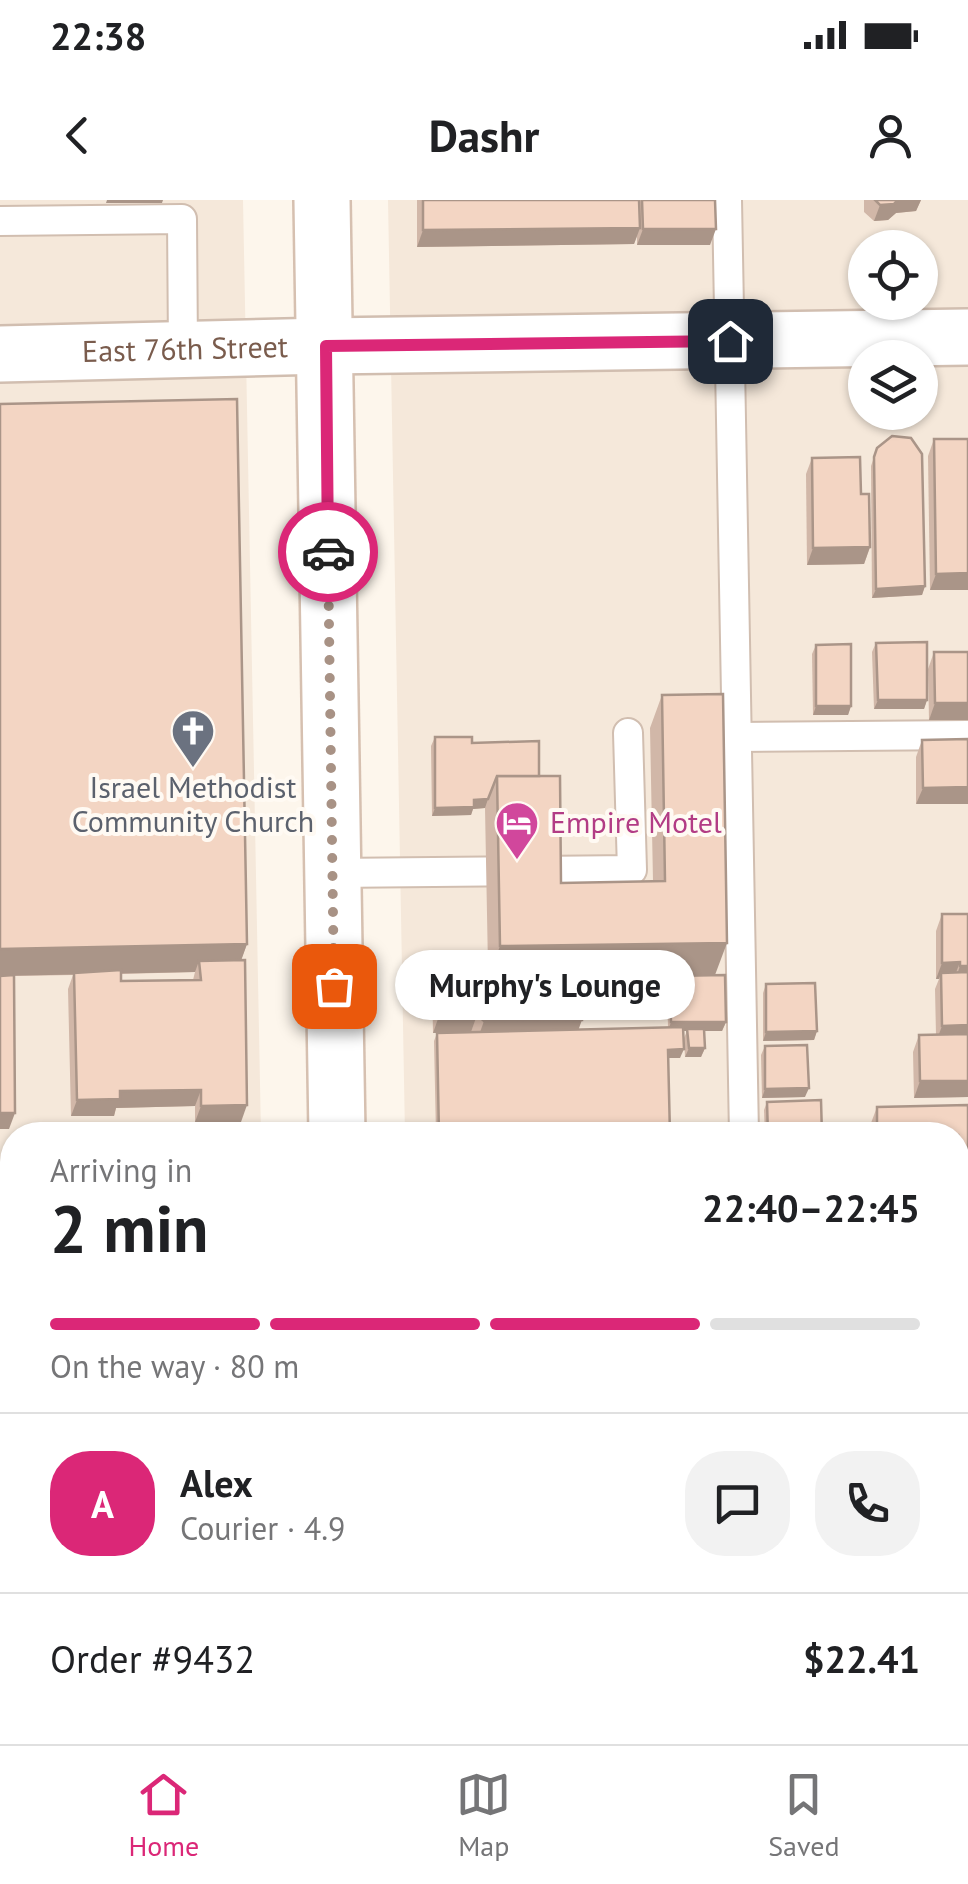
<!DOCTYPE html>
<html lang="en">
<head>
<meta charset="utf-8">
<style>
  body { margin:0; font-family:"PT Sans",sans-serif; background:#f2f2f2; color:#202124; height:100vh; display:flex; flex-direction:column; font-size:38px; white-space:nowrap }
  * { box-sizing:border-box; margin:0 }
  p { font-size:32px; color:#757577 }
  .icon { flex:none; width:55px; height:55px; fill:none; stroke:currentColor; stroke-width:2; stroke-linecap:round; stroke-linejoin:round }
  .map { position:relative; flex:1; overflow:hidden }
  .sheet { position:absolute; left:0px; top:922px; width:970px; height:622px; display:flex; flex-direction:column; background:#fff; border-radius:40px 40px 0 0; box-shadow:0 2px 8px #0004 }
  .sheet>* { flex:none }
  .tools { position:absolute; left:848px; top:30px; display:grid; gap:20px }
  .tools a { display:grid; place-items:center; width:90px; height:90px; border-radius:50%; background:#fff; box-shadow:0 2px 8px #0004; font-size:50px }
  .pin { position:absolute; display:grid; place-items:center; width:85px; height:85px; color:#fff; margin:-42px; border-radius:20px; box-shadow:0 5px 15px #0006 }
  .courier { position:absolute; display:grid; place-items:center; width:100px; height:100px; margin:-50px; border:8px solid #db2777; border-radius:50%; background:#fff; color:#222; box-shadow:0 2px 12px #0007 }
  .bubble { position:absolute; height:70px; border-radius:35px; background:#fff; box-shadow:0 2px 8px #0004; font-size:32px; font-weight:700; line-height:70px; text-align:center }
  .head em { font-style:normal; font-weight:700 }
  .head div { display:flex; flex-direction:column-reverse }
  .head { display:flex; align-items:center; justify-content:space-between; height:170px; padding:0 50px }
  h1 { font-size:65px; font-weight:700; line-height:75px }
  .bar { display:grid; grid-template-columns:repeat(4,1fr); gap:15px 10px; align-content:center; height:120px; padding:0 50px }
  .bar i { height:12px; border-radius:8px; background:#e0e0e0 }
  .bar .active { background:#db2777 }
  .bar p { grid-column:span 4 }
  .line { display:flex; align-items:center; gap:25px; padding:0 50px; border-top:2px solid #e0e0e0 }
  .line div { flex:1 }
  .round { display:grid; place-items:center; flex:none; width:105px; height:105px; border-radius:40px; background:#f2f2f2 }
  .status { display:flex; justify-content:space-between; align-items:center; height:70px; padding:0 50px; background:#fff; direction:ltr }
  .status svg { height:28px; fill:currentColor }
  header { display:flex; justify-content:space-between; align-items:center; height:130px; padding:0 50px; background:#fff; font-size:45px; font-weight:700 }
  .menu { display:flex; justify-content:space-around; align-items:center; height:140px; border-top:2px solid #e0e0e0; background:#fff; font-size:28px; color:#757577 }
  .menu a { display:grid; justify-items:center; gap:5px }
  .menu .active { color:#db2777 }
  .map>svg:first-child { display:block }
</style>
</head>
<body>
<div class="status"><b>22:38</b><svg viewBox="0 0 49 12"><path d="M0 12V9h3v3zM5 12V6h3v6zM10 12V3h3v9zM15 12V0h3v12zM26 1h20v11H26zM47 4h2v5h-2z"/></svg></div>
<header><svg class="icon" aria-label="back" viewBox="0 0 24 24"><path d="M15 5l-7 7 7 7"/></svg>Dashr<svg class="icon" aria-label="person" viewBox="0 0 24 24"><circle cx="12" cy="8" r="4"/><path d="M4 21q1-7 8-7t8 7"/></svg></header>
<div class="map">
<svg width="968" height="1544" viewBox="0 0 968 1544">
  <rect width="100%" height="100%" fill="#fdf6ec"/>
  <!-- residential -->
  <g fill="#f5e8da" fill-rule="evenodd">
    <path d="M0,0H243L261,935H12V1532H271L272,1544H0Z"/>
    <path d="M388,0H968V1544H417L416,1532H958V935H405ZM865,48H920V102H865ZM865,158H920V212H865Z"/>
  </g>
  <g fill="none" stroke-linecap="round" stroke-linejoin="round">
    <!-- service casing -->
    <g stroke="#d1beb0" stroke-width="32">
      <g id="service">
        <path d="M727,0L744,935"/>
        <path d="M0,21L182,19L183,149"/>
        <path d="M737,537L968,535"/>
        <path d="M332,673L632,670L628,533"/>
        <path d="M0,998L12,997"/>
        <path d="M755,1532L756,1544"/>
      </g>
    </g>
    <!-- tertiary casing -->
    <g stroke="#d1beb0" stroke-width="60">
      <g id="tertiary">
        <path id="s1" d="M0,154L325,146L968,137"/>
      </g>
    </g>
    <!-- secondary casing -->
    <g stroke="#d6c0b0" stroke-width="60">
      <g id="secondary">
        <path d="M322,0L337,935"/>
        <path d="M348,1532L349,1544"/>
      </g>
    </g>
    <!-- service -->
    <use href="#service" stroke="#fff" stroke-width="28"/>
    <!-- tertiary -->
    <use href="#tertiary" stroke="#fff" stroke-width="55"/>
    <!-- secondary -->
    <use href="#secondary" stroke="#fff" stroke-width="55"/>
  </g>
  <!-- wall -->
  <g fill="#d1b7a8" fill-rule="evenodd">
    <path d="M417,0H715L710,45H637V36L634,44L417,47Z"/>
    <path d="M864,0H921L916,11L896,13L888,20L874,21L864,12Z"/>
    <path d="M0,204L247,744L241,760V922H195V906L116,908L114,916H71L68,789L73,775L14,776L9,929H0ZM195,772L193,780L121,781V774Z"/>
    <path d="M934,239H968V390H930L928,256Z"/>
    <path d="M877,248L925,386L922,395L872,398L871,266Z"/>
    <path d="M812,258L861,294L870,347L864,364L807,365L806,274Z"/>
    <path d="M876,443L927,500L924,509H874L872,452Z"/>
    <path d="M816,445L851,506L848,515H813L812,454Z"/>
    <path d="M934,452H968V520H929L928,469Z"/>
    <path d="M662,495L715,775L582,777L579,830L668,828L667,785L670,776L726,822L722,831H704L705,848L701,857H685L684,838L687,831H683L680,858H668L670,935H436L434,841L437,833H433L432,785L438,768L488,767L485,608L473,609L471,615L432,616L431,546L435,537L472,543L539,576L561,683L653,681L650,528Z"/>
    <path d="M968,539L916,604V557L922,540Z"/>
    <path d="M942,714H968V897L914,898L913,852L919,835H936L935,789L939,779H936V731Z"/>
    <path d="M766,784L817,831L814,840L763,841V793Z"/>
    <path d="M765,846L805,897L762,898L761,855Z"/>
    <path d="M767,902L822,935H765L764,910Z"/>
    <path d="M968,905V1123H958V935H871V923L877,907Z"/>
  </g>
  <!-- shaded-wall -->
  <g fill="#aa9588">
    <path d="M107,0H163L162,3H106Z"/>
    <path d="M898,0H921L916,11L896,13L888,20L874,21L880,5Z"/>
    <path d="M640,28L634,44L417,47L423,30Z"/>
    <path d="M643,29H716L710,45H637Z"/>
    <path d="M870,347L864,364L807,365L813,348Z"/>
    <path d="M968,373V390H930L936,374Z"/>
    <path d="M925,386L922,395L872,398L876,389Z"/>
    <path d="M878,500H927L924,509H874Z"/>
    <path d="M935,503H968V520H929Z"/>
    <path d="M816,506H851L848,515H813Z"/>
    <path d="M968,587V604H916L923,588Z"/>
    <path d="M488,599L485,608L473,609L471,615L432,616L435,608L474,600Z"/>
    <path d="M727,743L715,775L488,778L500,746Z"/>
    <path d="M247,744L237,772L199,761L195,772L0,776V749Z"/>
    <path d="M960,762L954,778L941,773L939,779H936L942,763Z"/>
    <path d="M960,766H968V782L954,783Z"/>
    <path d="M477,815L471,832L433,833L439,816Z"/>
    <path d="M582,820L576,836L478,838L484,821Z"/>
    <path d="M671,822H726L722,831H668Z"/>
    <path d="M968,825V842H936L942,826Z"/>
    <path d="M817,831L814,840L763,841L766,832Z"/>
    <path d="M689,848H705L701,857H685Z"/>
    <path d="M684,849L680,858H665L668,850Z"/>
    <path d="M920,881H968V897L914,898Z"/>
    <path d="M809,888L805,897L762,898L765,889Z"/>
    <path d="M201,890L195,906L116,908L114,916H71L77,900L120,891Z"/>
    <path d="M247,905L241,922H195L201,906Z"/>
    <path d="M0,913H15L9,929H0Z"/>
    <rect x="958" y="1106" width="10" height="17"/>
    <path d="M968,1337V1360H958V1338Z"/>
    <rect x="958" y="1424" width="10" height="16"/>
    <path d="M958,1501H968V1517L958,1518Z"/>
    <path d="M846,1541L845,1544H787L788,1542Z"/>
  </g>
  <!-- building -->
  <g fill="#f3d5c3" stroke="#aa9588" stroke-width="2.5">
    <path d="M423,0H639L640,28L423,30Z"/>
    <path d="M642,0H715L716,29H643Z"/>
    <path d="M875,0H898L894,4L880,5Z"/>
    <path d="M237,199L247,744L0,749V204Z"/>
    <path d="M892,236L911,238L922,254L925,386L876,389L874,257L877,248Z"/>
    <path d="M934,239H968V373L936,374Z"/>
    <path d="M860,257L861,294H869L870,347L813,348L812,258Z"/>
    <path d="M927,442V500H878L876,443Z"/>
    <path d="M851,444V506H816V445Z"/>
    <path d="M934,452H968V503H935Z"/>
    <path d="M723,494L727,743L500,746L497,576H560L561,683L665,681L662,495Z"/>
    <path d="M435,537H472V543L539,541V576H497L488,599L474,600V607L435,608Z"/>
    <path d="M968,539V587L923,588L922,540Z"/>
    <path d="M942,714H968V766H960V762L942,763Z"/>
    <path d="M245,760L247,905L201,906V890L120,891V899L77,900L74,773L121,770V781L201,780L199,761Z"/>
    <path d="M504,767L514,774L582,772V820L484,821L477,815L439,816L438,768Z"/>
    <path d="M968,772V825L942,826L941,773Z"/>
    <path d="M14,775L15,913H0V776Z"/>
    <path d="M725,775L726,822H671L670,776Z"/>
    <path d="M815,783L817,831L766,832V784Z"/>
    <path d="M683,827L684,849L668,850L670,935H439L437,833Z"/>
    <path d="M687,829H704L705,848H689Z"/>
    <path d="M968,834V881H920L919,835Z"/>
    <path d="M807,845L809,888L765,889V846Z"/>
    <path d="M821,900L822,935H768L767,902Z"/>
    <path d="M968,905V987H958V935H877V907Z"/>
    <rect x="958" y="989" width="10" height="117"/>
    <path d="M0,998H12V1532H247V1544H0Z"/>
    <path d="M958,1135H968V1337L958,1338Z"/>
    <path d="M968,1380V1424H958V1381Z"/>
    <path d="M968,1431V1463H958V1432Z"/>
    <rect x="958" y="1463" width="10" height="38"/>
    <path d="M958,1509H968V1539H952L951,1532H958Z"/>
    <path d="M787,1532H846V1541L788,1542Z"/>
    <rect x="929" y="1539" width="39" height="5"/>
    <rect x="564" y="1543" width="58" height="1"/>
  </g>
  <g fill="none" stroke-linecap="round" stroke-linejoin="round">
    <!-- done -->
    <path stroke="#a89285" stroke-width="10" stroke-dasharray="0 18" d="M328,352L334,786"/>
    <!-- route -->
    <path stroke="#db2777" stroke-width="12" d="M328,352L326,146L730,141"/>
  </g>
  <!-- icons -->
  <defs>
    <g id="church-pin" transform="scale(2.25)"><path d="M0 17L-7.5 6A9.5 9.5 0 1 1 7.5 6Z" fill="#6b7280" stroke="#fffaf3"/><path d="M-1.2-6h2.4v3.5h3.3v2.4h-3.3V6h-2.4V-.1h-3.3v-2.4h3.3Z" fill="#fff"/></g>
    <g id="hotel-pin" transform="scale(2.25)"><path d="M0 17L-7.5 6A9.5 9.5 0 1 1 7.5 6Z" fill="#d1479c" stroke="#fffaf3"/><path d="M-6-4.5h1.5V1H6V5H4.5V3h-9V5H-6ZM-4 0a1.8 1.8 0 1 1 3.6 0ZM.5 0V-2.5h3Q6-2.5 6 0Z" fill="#fff"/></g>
  </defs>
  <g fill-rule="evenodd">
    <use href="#church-pin" x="193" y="531"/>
    <use href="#hotel-pin" x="517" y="623"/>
  </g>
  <g text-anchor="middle" stroke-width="8" stroke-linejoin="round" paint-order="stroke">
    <!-- street labels -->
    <g font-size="30" fill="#7a5c4d" stroke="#fffaf3">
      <text dy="10" stroke="none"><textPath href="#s1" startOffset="185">East 76th Street</textPath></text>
    </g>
    <!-- worship labels -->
    <g font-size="30" fill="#5b616d" stroke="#fffaf3">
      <text x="193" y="598">Israel Methodist<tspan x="193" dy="34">Community Church</tspan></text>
    </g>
    <!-- hotel labels -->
    <g font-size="30" fill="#b23c85" stroke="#fffaf3" text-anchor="start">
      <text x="550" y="633">Empire Motel</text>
    </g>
  </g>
</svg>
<div class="tools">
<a><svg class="icon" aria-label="locate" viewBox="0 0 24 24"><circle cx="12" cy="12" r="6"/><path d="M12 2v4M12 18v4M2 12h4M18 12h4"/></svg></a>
<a><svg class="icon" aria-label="layers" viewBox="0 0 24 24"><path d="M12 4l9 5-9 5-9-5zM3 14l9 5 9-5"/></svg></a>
</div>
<div class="pin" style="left:334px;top:786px;background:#ea580c"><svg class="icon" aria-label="bag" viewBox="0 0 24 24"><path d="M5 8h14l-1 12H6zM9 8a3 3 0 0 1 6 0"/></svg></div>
<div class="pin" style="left:730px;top:141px;background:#1f2937"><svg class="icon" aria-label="home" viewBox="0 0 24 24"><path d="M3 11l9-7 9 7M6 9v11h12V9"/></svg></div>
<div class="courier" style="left:328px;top:352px"><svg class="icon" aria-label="car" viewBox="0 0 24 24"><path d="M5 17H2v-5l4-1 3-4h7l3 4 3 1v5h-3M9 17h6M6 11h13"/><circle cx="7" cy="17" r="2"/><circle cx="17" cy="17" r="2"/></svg></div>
<div class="bubble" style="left:395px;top:750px;width:300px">Murphy's Lounge</div>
<section class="sheet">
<div class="head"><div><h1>2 min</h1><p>Arriving in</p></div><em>22:40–22:45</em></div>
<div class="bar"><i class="active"></i><i class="active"></i><i class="active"></i><i></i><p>On the way · 80 m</p></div>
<div class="line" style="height:180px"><b class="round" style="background:#db2777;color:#fff">A</b><div><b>Alex</b><p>Courier · 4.9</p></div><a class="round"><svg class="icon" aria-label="chat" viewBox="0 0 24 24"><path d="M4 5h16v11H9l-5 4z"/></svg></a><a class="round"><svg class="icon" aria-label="phone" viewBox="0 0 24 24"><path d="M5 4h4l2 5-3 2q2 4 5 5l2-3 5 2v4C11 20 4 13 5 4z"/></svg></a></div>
<div class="line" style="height:130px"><div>Order #9432</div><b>$22.41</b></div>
</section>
</div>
<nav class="menu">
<a class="active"><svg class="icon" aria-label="home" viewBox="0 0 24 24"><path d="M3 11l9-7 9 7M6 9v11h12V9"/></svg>Home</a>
<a><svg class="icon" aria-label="map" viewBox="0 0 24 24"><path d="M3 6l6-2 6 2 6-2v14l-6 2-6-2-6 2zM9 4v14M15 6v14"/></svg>Map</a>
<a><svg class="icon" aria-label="saved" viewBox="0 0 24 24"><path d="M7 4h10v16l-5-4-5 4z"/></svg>Saved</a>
</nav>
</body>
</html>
